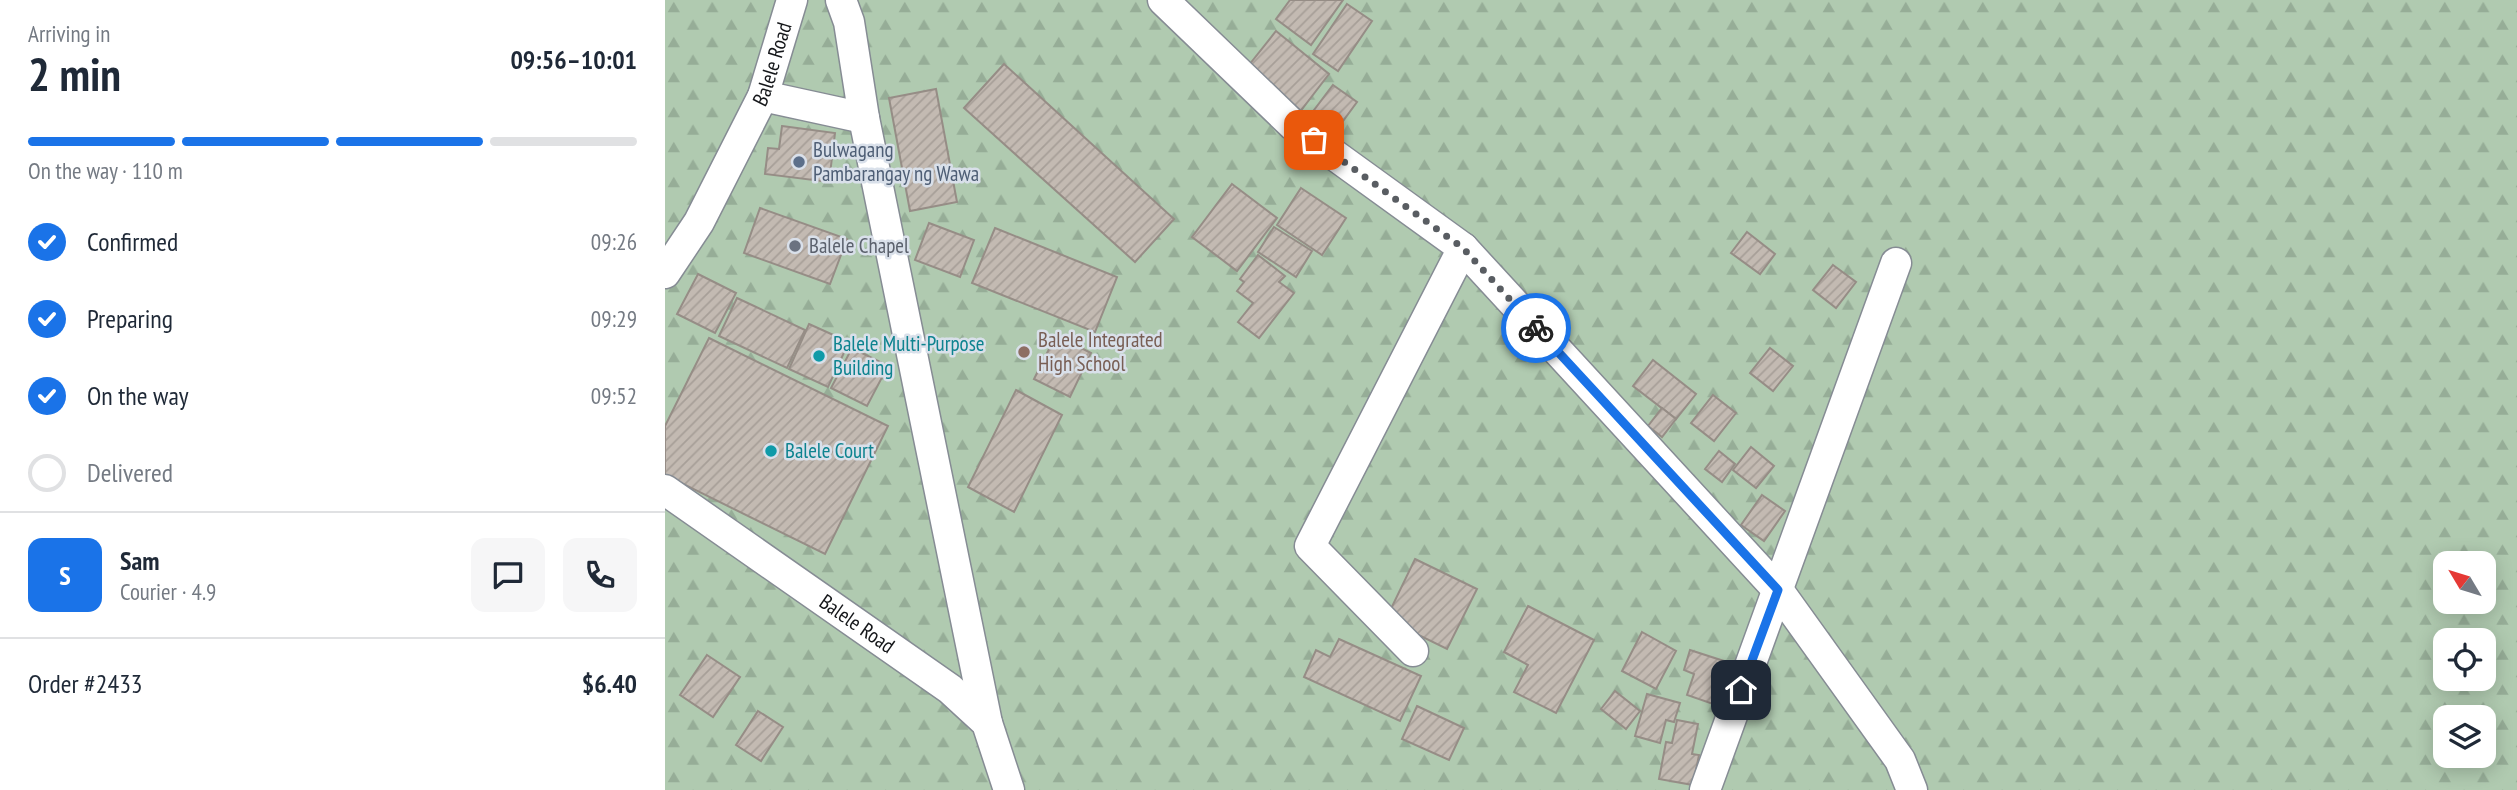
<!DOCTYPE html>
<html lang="en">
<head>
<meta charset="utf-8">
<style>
  body { margin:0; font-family:"PT Sans Narrow",sans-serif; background:#f6f6f7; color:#1f2937; height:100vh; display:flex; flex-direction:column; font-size:26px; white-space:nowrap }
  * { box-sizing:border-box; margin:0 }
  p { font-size:23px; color:#747a83 }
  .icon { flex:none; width:38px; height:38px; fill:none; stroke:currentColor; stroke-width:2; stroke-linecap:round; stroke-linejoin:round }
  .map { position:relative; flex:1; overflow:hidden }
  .details { display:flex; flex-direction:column; background:#fff; width:665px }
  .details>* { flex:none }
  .needle { width:46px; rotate:308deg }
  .buttons { position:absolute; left:1768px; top:551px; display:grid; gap:14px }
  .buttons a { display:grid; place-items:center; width:63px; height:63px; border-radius:14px; background:#fff; box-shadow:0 4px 18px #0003; font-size:35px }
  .pin { position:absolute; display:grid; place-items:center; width:60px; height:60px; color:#fff; margin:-30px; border-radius:14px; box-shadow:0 4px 10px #0006 }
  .courier { position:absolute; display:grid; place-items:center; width:70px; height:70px; margin:-35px; border:5px solid #1a73e8; border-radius:50%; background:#fff; color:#222; box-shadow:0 2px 9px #0007 }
  .head em { font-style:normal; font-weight:700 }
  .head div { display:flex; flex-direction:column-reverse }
  .head { display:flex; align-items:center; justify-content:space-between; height:119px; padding:0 28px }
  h1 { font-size:46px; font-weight:700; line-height:52px }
  .bar { display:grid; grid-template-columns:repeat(4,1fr); gap:10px 7px; align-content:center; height:84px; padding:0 28px }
  .bar i { height:9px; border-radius:5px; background:#e0e1e3 }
  .bar .on { background:#1a73e8 }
  .bar p { grid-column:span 4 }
  .line { display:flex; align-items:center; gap:18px; padding:0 28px; border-top:2px solid #e0e1e3 }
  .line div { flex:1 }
  .round { display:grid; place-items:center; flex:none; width:74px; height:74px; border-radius:14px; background:#f6f6f7 }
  ol { padding:0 28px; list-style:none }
  li { display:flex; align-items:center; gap:21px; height:77px }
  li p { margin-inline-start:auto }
  li .icon { padding:7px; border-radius:50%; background:#1a73e8; color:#fff; stroke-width:4 }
  li:last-child { color:#747a83 }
  li i { width:38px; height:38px; border:4px solid #e0e1e3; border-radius:50% }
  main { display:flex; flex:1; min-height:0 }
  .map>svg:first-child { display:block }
</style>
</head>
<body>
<main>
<section class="details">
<div class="head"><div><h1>2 min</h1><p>Arriving in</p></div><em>09:56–10:01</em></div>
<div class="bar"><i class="on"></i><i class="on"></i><i class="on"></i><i></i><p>On the way · 110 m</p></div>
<ol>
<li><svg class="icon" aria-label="check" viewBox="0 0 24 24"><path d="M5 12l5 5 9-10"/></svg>Confirmed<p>09:26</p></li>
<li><svg class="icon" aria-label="check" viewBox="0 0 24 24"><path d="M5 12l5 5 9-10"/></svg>Preparing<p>09:29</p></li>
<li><svg class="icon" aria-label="check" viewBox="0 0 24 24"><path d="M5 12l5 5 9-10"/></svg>On the way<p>09:52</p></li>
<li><i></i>Delivered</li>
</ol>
<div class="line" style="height:126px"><b class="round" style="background:#1a73e8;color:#fff">S</b><div><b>Sam</b><p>Courier · 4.9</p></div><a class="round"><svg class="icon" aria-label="chat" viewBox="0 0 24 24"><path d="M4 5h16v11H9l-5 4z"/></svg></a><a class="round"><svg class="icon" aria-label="phone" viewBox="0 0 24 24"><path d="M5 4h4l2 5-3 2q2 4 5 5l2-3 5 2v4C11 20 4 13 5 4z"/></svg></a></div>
<div class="line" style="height:91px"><div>Order #2433</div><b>$6.40</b></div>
</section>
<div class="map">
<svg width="1852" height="790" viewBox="0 0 1852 790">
  <defs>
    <pattern id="forest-firs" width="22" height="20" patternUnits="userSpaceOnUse" patternTransform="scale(1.75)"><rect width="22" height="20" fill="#b0cab0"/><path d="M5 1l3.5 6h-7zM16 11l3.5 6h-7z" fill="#96ad97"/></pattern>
    <pattern id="building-hatch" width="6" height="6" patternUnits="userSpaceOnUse" patternTransform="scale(1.75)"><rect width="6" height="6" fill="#c3bab2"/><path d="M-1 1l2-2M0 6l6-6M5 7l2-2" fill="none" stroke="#a79f98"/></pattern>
  </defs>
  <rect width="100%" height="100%" fill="#d9e0ea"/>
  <!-- forest -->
  <path fill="url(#forest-firs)" fill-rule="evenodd" d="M0,0H1852V790H0ZM1780,564H1818V602H1780ZM1780,640H1818V679H1780ZM1780,718H1818V756H1780Z"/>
  <!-- building -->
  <g fill="url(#building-hatch)" stroke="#968d86" stroke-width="2">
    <path d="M625,0H678L646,45L611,19Z"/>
    <path d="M682,4L707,21L673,71L648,54Z"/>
    <path d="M611,31L664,74L634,113L580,70Z"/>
    <path d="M339,64L509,219L470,262L299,108Z"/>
    <path d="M668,85L692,102L667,136L643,118Z"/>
    <path d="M271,89L292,202L245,211L224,98Z"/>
    <path d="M117,126L170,133L164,182L100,174L103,148L114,149Z"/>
    <path d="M567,184L612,218L572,271L527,237Z"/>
    <path d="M636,188L681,218L657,255L612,225Z"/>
    <path d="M95,208L182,239L165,284L79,253Z"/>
    <path d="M264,223L309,240L295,277L250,260Z"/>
    <path d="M609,227L647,251L631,277L593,252Z"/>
    <path d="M330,228L452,277L430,332L307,283Z"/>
    <path d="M1082,232L1110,254L1095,274L1066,253Z"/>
    <path d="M593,255L620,276L614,282L629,293L594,338L573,322L588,303L572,291L579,282L575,279Z"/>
    <path d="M1168,265L1191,282L1171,308L1148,290Z"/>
    <path d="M33,274L71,293L50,333L12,314Z"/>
    <path d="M72,298L140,330L122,368L54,336Z"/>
    <path d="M144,324L184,342L163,387L124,369Z"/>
    <path d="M391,335L426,353L405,397L369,379Z"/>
    <path d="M44,338L223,426L160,554L0,475V426Z"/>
    <path d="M187,348L223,366L202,406L166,388Z"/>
    <path d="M1105,348L1128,366L1108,391L1085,373Z"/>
    <path d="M988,360L1031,394L1011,419L968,386Z"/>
    <path d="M351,390L397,415L349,512L303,487Z"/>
    <path d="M1048,395L1071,413L1049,441L1026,423Z"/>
    <path d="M997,408L1011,419L997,437L983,426Z"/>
    <path d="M1086,447L1109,466L1091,488L1068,470Z"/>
    <path d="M1054,451L1070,464L1057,482L1040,469Z"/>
    <path d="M1097,495L1120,511L1099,541L1076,525Z"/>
    <path d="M750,559L812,589L782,649L721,619Z"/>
    <path d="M863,606L929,640L891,713L849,692L863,665L839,652Z"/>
    <path d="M977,632L1011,651L991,689L957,671Z"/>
    <path d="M674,639L756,676L735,721L639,677L651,650L665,657Z"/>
    <path d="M1025,650L1065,663L1051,705L1022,695L1029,674L1019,670Z"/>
    <path d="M42,655L75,677L48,717L15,695Z"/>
    <path d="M950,691L975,711L961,729L936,709Z"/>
    <path d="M982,694L1015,703L1009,722L1001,720L995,743L970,736Z"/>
    <path d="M752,706L799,728L784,760L737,739Z"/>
    <path d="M93,711L118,727L96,761L71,745Z"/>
    <path d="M1012,720L1033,724L1027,754L1034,755L1028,785L994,779L1001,742L1007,743Z"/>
  </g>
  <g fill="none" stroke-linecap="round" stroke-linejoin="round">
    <!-- minor casing -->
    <g stroke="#868c94" stroke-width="33">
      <g id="minor">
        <path d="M176,0L184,22L199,118L322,723"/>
        <path d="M498,0L628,125L798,248L1113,590L1235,760L1247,790"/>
        <path d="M98,96L199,118"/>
        <path id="s1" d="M0,273L34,222L98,96L127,0"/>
        <path id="s2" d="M0,490L285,689L322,723L344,790"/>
        <path d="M748,651L645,546L798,248"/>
        <path d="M1040,790L1231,263"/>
      </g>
    </g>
    <!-- minor -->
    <use href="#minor" stroke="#fff" stroke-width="30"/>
  </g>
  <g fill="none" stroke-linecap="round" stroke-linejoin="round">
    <!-- done -->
    <path stroke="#595d62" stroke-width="7" stroke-dasharray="0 12.6" d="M649,140L798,248L871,328"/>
    <!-- route -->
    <path stroke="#1a73e8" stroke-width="9" d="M871,328L1113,590L1076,690"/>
  </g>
  <!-- markers -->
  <circle fill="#5c6f8a" stroke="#d9e0ea" stroke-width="2.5" cx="134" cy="162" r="7"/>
  <circle fill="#6b7280" stroke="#d9e0ea" stroke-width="2.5" cx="130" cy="246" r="7"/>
  <circle fill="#8d6e63" stroke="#d9e0ea" stroke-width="2.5" cx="359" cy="352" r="7"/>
  <g fill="#0f9aa8" stroke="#d9e0ea" stroke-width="2.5">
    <circle cx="154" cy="356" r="7"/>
    <circle cx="106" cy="451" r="7"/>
  </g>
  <g text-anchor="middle" stroke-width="5" stroke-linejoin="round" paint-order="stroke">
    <!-- street labels -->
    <g font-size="21" fill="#141619" stroke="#d9e0ea">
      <text dy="7" stroke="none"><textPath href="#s1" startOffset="236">Balele Road</textPath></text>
      <text dy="7" stroke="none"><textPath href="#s2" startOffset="234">Balele Road</textPath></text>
    </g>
    <!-- service labels -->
    <g font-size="21" fill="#4e5e75" stroke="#d9e0ea" text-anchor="start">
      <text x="148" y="157">Bulwagang<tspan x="148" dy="24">Pambarangay ng Wawa</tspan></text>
    </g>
    <!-- worship labels -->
    <g font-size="21" fill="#5b616d" stroke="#d9e0ea" text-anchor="start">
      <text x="144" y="253">Balele Chapel</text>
    </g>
    <!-- education labels -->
    <g font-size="21" fill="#785e54" stroke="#d9e0ea" text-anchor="start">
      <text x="373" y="347">Balele Integrated<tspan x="373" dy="24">High School</tspan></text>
    </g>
    <!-- culture labels -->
    <g font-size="21" fill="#0d838f" stroke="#d9e0ea" text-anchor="start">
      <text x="168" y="351">Balele Multi-Purpose<tspan x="168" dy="24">Building</tspan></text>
      <text x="120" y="458">Balele Court</text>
    </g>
  </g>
</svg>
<div class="buttons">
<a><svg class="needle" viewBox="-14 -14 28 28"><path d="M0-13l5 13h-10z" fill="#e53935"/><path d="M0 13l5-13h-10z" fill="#747a83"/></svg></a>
<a><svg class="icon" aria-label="locate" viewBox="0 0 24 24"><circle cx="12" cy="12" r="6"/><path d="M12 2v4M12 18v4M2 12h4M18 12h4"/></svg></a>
<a><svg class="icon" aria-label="layers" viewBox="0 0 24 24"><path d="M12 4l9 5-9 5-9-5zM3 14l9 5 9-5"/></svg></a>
</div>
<div class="pin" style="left:649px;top:140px;background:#ea580c"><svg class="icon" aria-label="bag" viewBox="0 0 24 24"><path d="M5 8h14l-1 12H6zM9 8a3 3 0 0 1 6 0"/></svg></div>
<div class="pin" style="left:1076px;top:690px;background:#1f2937"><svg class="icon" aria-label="home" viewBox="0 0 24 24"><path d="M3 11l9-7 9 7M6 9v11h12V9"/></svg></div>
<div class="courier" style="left:871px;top:328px"><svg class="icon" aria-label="bike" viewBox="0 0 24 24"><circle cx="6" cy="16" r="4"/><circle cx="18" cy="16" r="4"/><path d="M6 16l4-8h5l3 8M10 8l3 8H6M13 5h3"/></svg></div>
</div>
</main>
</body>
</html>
